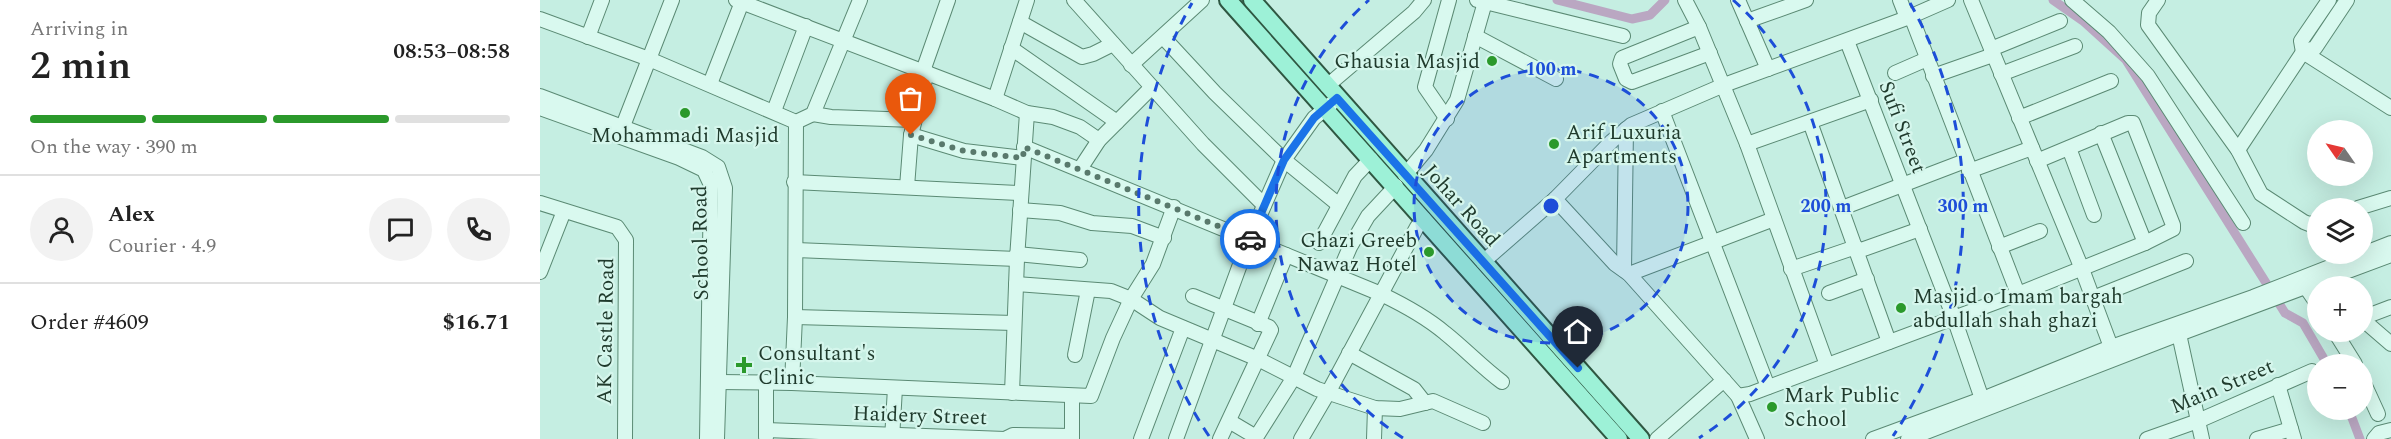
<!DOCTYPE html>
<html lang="en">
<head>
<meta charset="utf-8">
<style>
  body { margin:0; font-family:Spectral,serif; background:#f2f2f2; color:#222; height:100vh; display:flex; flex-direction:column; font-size:22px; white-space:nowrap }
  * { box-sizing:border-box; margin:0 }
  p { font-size:20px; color:#767676 }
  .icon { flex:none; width:33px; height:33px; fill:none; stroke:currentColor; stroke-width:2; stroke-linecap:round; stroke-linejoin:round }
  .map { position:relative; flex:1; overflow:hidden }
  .panel { display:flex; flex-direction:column; background:#fff; width:540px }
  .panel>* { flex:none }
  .needle { width:39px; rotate:304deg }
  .controls { position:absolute; left:1767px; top:120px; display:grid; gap:12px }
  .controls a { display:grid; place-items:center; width:66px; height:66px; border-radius:50%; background:#fff; box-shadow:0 6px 24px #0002; font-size:30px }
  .pin { position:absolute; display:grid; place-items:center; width:51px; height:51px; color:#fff; margin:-62px -26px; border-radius:50% 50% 50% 0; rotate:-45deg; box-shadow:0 0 6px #0007 }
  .pin .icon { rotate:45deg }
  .courier { position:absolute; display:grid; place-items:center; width:60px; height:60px; margin:-30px; border:4px solid #1a73e8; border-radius:50%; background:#fff; color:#222; box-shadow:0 2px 8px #0007 }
  .headline em { font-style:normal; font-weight:600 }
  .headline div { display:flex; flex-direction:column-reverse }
  .headline { display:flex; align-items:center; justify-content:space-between; height:102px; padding:0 30px }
  h1 { font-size:39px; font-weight:600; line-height:45px }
  .bar { display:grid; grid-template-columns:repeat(4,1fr); gap:9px 6px; align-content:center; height:72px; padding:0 30px }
  .bar i { height:8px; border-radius:4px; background:#e0e0e0 }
  .bar .on { background:#2b992b }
  .bar p { grid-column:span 4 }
  .line { display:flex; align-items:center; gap:15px; padding:0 30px; border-top:2px solid #e0e0e0 }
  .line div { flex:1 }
  .round { display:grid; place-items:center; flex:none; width:63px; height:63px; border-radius:32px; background:#f2f2f2 }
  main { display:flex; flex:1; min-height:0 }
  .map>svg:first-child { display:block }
</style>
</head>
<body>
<main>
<section class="panel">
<div class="headline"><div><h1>2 min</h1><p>Arriving in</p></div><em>08:53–08:58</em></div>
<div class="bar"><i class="on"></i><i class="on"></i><i class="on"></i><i></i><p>On the way · 390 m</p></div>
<div class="line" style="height:108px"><a class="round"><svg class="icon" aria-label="person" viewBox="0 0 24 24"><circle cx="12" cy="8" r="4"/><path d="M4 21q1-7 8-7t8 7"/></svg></a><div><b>Alex</b><p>Courier · 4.9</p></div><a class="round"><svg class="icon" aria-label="chat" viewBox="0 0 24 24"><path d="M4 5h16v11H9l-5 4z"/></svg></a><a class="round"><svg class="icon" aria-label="phone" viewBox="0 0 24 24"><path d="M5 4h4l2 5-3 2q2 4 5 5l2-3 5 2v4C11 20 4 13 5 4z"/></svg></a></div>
<div class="line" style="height:78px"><div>Order #4609</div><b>$16.71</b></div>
</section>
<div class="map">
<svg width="1851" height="439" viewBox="0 0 1851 439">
  <rect width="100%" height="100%" fill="#c5eee2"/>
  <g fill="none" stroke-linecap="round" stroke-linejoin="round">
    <!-- canal -->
    <g stroke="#baa7c2" stroke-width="9">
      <path d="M1017,0L1092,19L1110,15L1125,0"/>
      <path d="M1513,0L1543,21L1586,60L1745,313L1763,323L1787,364"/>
      <path d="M1809,410L1820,439"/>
    </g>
    <!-- minor casing -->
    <g stroke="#5b8a74" stroke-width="16">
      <g id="minor">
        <path d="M196,0L455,99L487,113L513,117L540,127L559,140"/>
        <path d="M534,0L663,144L724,205"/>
        <path d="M937,0L1083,36"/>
        <path d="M1145,0L1159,27L1207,144L1287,365"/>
        <path d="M1198,0L1228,69"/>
        <path d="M1360,0L1367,18"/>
        <path d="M1431,0L1542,269L1571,347"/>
        <path d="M1532,0L1569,32L1608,76L1703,223"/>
        <path d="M1618,0L1609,13L1608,25L1698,150L1721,194L1764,222L1769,224L1778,222"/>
        <path d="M1371,16L1478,294"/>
        <path d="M0,19L109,59L256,122L273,114L320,0"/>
        <path d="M1207,21L1266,0"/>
        <path d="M480,22L542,57L553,54L573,44"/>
        <path d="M1159,27L1082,58L1080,64L1086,79L1092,82L1170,53"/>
        <path d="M935,36L1016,79"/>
        <path d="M48,37L62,0"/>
        <path d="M623,37L675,93L744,160L799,205"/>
        <path d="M1307,41L1414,318L1442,399"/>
        <path d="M471,48L577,122"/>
        <path d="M1451,49L1520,21"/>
        <path d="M1763,52L1851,108"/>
        <path d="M1763,52L1761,41L1789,0"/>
        <path d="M591,65L662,0"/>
        <path d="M383,71L408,0"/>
        <path d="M1355,73L1387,59"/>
        <path d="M1461,74L1535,46"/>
        <path d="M1393,76L1453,55"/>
        <path d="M170,84L202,2"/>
        <path d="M787,86L874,12L884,0"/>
        <path d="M0,96L162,157L178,167L185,188L177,439"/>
        <path d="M455,99L487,0"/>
        <path d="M0,108L139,158L164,170L171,185L167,439"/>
        <path d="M234,111L266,26"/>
        <path d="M1122,111L1228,387"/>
        <path d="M273,114L291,117L374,120"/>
        <path d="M1479,118L1571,81"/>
        <path d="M907,119L885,87L909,0"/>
        <path d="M1270,122L1349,342"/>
        <path d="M83,126L132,0"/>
        <path d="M1561,133L1605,243"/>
        <path d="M371,135L424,151L483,158"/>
        <path d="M1207,144L1331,100"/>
        <path d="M484,147L841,294C864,305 886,317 905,333C925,349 942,367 962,382"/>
        <path d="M1529,148L1554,215"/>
        <path d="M1698,150L1763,52L1775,48L1807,0"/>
        <path d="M540,169L559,140L611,88"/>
        <path d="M1429,171L1492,148"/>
        <path d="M865,175L886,150L917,100L945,2"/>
        <path d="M254,182L480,193"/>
        <path d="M367,187L371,135L387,72"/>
        <path d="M1015,199L1075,264L1089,274L1198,396L1217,439"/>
        <path d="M0,203L77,227L86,240L85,439"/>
        <path d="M1302,208L1425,161"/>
        <path d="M1818,208L1851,198"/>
        <path d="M480,210L520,213L552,223L592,226L624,238"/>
        <path d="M779,243L815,176L831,159"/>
        <path d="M1459,247L1500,231"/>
        <path d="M256,250L477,259"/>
        <path d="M1318,251L1380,229"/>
        <path d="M477,254L540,260"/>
        <path d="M943,262L1015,199L1072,141L1091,125L1184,85L1367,18L1408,0"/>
        <path d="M1251,269L1316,247"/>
        <path d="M1084,270L1086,129"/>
        <path d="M0,272L24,211"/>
        <path d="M1089,274L1234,219"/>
        <path d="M476,284L571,291L591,299L620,318L718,359L777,389L835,408L860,409L893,401L943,423"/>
        <path d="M1765,286L1778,305"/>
        <path d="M1289,293L1327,279"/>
        <path d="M653,296L729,327L731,330L680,439"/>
        <path d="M1553,298L1646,261"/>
        <path d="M255,317L474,323"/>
        <path d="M1822,318L1851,307"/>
        <path d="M1822,319L1851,344"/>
        <path d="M718,324L746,255"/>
        <path d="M1795,332L1815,364"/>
        <path d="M1639,334L1662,439"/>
        <path d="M809,353L874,389L885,403"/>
        <path d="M535,355L548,290"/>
        <path d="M1822,379L1838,414"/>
        <path d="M179,382L252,383L551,396L573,338L591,299L613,264L634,207"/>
        <path d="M252,383L255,317L256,122"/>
        <path d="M1738,385L1754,439"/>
        <path d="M472,393L477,259L487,113"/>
        <path d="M1198,396L1210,394L1478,294L1605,243L1633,229V225L1593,123H1588L1497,161"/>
        <path d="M689,421L716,437"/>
        <path d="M226,430L465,439L473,435L532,436"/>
        <path d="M226,437V382"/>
        <path d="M352,439L355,388"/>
        <path d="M532,439V396"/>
        <path d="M601,439L643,328"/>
        <path d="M636,439L709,240L744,160L774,118L791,104"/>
        <path d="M715,439L754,377L810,247L828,216L856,186"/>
        <path d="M761,439L788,393L877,227L884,219"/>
        <path d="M834,439L835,408"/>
        <path d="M1117,439L1184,380"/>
        <path d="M1333,439L1450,396L1571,347L1713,297L1851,243"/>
        <path d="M1368,439L1639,334L1851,255"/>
        <path d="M1607,439L1658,421L1772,371"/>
        <path d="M1717,439L1751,429"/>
        <path d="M1834,439L1839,433L1851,430"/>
      </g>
    </g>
    <!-- major casing -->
    <g stroke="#2f5742" stroke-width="20">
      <g id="major">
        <path d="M688,0L1079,439"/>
        <path d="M712,0L1101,439"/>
      </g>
    </g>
    <!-- minor -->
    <use href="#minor" stroke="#d9f9ef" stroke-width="14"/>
    <!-- major -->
    <use href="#major" stroke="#9df1d7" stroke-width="16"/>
  </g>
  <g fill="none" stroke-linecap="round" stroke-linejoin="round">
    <!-- done -->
    <path stroke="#59796c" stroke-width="6" stroke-dasharray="0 10.8" d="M371,135L424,151L483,158L484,147L710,239"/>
    <!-- route -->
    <path stroke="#1a73e8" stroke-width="8" d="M710,239L744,160L774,118L797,98L1038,368"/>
  </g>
  <!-- distance rings -->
  <circle cx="1011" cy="206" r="137" fill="#1d4ed8" fill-opacity=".12"/>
  <g fill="none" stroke="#1d4ed8" stroke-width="3" stroke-dasharray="10 8">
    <circle cx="1011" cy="206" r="137"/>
    <path d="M863 438A275 275 0 0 1 829 0M1193 0A275 275 0 0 1 1159 438"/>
    <path d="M669 436A412 412 0 0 1 652 3M1370 3A412 412 0 0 1 1353 436"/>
  </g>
  <!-- markers -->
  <g fill="#2b992b" stroke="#d5f6ec" stroke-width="2">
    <circle cx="952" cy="61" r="6"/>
    <circle cx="145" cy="113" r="6"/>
    <circle cx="1014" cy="144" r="6"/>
    <circle cx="889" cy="252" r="6"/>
    <circle cx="1361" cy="308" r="6"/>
    <path d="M201 356h6v6h6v6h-6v6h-6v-6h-6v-6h6z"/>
    <circle cx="1232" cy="407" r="6"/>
  </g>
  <g text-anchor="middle" stroke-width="4.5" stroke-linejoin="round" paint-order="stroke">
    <!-- poi labels -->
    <g font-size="21" fill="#1f3a2c" stroke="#d5f6ec" text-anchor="start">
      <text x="940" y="68" text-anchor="end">Ghausia Masjid</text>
      <text x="1026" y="139">Arif Luxuria<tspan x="1026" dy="24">Apartments</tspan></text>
      <text x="145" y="142" text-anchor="middle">Mohammadi Masjid</text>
      <text x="877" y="247" text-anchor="end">Ghazi Greeb<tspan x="877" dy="24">Nawaz Hotel</tspan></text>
      <text x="1373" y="303">Masjid o Imam bargah<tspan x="1373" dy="24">abdullah shah ghazi</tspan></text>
      <text x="218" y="360">Consultant's<tspan x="218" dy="24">Clinic</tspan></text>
      <text x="1244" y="402">Mark Public<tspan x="1244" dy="24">School</tspan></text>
    </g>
    <!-- street labels -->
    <g font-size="21" fill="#1f3a2c" stroke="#d5f6ec">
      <text transform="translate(1363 127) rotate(69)" y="7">Sufi Street</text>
      <text transform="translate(922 205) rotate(48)" y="7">Johar Road</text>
      <text transform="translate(160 243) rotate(-91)" y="7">School Road</text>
      <text transform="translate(65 331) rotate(-89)" y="7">AK Castle Road</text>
      <text transform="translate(1682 386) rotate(-23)" y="7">Main Street</text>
      <text transform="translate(380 415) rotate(2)" y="7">Haidery Street</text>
    </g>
  </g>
  <circle cx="1011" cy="206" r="9" fill="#1d4ed8" stroke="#d5f6ec" stroke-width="3"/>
  <g font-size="18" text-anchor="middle" font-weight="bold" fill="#1d4ed8" stroke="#d5f6ec" stroke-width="4.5" stroke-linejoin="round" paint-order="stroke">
    <text x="1011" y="75">100 m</text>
    <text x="1286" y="212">200 m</text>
    <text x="1423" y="212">300 m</text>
  </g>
</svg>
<div class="controls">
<a><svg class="needle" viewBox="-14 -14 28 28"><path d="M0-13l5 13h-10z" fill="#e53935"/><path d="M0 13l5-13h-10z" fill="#767676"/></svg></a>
<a><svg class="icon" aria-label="layers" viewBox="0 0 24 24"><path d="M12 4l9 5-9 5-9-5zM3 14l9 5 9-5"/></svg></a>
<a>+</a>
<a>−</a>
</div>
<div class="pin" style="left:371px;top:135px;background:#ea580c"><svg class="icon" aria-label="bag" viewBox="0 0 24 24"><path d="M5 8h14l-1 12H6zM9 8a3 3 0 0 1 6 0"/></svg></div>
<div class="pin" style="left:1038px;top:368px;background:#1f2937"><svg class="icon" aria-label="home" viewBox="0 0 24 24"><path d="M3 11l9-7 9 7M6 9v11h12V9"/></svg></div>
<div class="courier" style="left:710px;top:239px"><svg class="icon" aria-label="car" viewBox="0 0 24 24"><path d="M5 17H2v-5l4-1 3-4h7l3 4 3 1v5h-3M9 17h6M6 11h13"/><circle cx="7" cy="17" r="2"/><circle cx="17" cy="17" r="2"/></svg></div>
</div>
</main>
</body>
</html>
